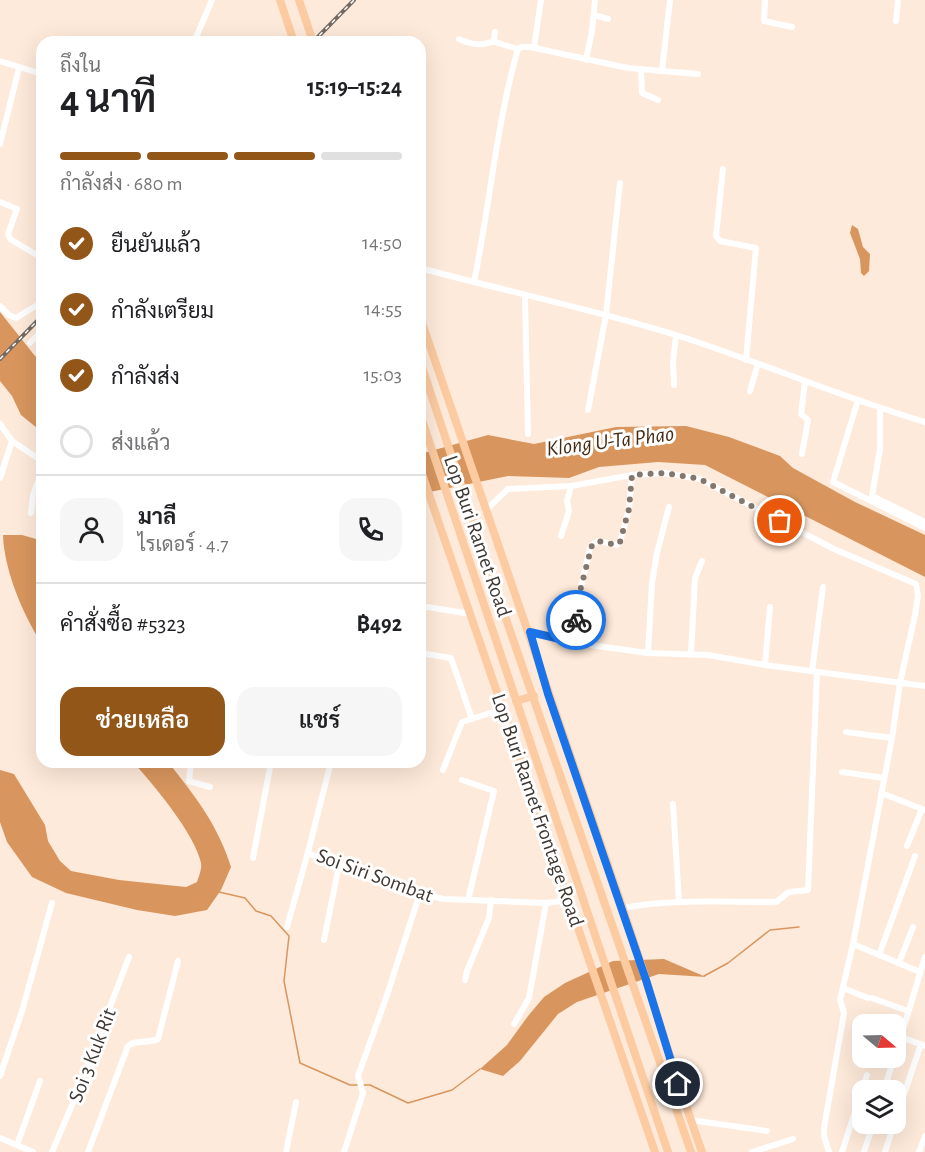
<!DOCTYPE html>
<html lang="th">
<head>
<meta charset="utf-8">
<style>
  body { margin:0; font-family:"Alegreya Sans",Sarabun,sans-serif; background:#f6f6f6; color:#202124; height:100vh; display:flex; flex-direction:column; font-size:22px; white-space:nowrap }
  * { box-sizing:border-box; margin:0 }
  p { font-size:20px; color:#757577 }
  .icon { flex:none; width:33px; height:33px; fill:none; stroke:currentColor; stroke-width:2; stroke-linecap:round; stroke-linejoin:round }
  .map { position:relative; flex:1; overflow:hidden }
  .side { position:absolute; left:36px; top:36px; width:390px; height:732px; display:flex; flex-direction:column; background:#fff; border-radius:18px; box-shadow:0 6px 24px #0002 }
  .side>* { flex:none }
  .needle { width:39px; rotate:109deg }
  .tools { position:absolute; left:852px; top:1014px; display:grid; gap:12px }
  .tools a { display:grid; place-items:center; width:54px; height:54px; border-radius:12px; background:#fff; box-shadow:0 6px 24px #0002; font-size:30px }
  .pin { position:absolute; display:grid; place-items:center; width:51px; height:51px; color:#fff; margin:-26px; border:3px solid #fff; border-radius:50%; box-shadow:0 2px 6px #0007 }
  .courier { position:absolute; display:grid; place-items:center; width:60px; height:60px; margin:-30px; border:4px solid #1a73e8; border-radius:50%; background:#fff; color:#222; box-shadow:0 2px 8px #0007 }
  .overview em { font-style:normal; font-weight:600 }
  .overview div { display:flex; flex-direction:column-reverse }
  .overview { display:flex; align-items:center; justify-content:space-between; height:102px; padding:0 24px }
  h1 { font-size:39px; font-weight:600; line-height:45px }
  .bar { display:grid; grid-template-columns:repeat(4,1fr); gap:9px 6px; align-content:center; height:72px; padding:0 24px }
  .bar i { height:8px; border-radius:4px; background:#e0e0e0 }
  .bar .on { background:#935619 }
  .bar p { grid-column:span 4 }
  .line { display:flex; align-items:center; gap:15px; padding:0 24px; border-top:2px solid #e0e0e0 }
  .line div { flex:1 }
  .round { display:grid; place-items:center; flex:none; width:63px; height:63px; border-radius:18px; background:#f6f6f6 }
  ol { padding:0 24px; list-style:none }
  li { display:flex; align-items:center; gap:18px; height:66px }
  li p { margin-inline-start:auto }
  li .icon { padding:6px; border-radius:50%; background:#935619; color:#fff; stroke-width:4 }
  li:last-child { color:#757577 }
  li i { width:33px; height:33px; border:3px solid #e0e0e0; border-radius:50% }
  .primary-button { display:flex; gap:12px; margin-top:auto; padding:12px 24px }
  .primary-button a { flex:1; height:69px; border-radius:18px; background:#935619; color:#fff; font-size:24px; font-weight:600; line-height:69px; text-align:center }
  .primary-button a+a { background:#f6f6f6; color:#202124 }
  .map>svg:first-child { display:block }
</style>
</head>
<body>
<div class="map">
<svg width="925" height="1152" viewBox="0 0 925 1152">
  <rect width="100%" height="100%" fill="#feeada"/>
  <!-- water -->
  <g fill="#d8965e">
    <path d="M852,225L858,229L863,247L870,254L869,271L864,276L861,273L860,259L850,233Z"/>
    <path d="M0,312L35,356L42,361V432L21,415L12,396L0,381Z"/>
    <path d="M686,426L729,437L780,456L793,468L855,502L925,535V577L705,465L658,462L599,467L569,478L508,476L420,494V454L488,435L534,444L616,427Z"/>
    <path d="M3,535H22L36,539L42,561V644C23,615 4,570 3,535Z"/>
    <path d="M133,762H168C195,796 218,825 231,867L221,890L207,910L175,916L137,910L66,893L32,877L7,842L0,822V770L14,774L45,825L48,841L60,861L71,871L119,880L186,887L197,882C199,876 202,869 201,863C195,834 153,784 133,762Z"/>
    <path d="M664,959L706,977L659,974L577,1002L558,1014L520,1061L503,1076L480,1069L507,1045L528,1016L544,997L565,983L613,961Z"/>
  </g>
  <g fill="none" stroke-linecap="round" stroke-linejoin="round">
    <!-- stream -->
    <g stroke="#d8965e" stroke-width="1.5">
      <path d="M219,892L245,898L256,911L271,916L289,936L284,981L300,1063L350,1085H358"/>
      <path d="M704,976L728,963L770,930L799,927"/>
      <path d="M363,1085H370L408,1103L452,1090L480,1069"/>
    </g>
    <!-- minor -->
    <g stroke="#fff" stroke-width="6">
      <path d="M765,0L764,21L792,27"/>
      <path d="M594,15L608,19"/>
      <path d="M896,21L898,0"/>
      <path d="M495,32L494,39L495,42L518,49"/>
      <path d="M459,39C472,45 481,46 495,41"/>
      <path d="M194,42L212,0"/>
      <path d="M360,42L361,39"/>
      <path d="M534,47L541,0"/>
      <path d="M586,60L592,31L595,0"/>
      <path d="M0,61L42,74"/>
      <path d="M641,69L642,93L658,100"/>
      <path d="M662,71L670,0"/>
      <path d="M0,144L19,68"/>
      <path d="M723,169L716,236L720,241L756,248L746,360"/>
      <path d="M0,202L17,209L8,234L10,239L42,258"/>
      <path d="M420,268C505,291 592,309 676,335C760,362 841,397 925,422"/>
      <path d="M474,282C490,205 496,125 518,49L522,47H530L628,68L698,74"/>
      <path d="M525,296L528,434"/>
      <path d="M0,306L9,315L16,318L42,302"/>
      <path d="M30,343L42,331"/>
      <path d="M674,385L673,361L676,336"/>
      <path d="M750,391L758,364"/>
      <path d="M858,400L833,482L925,528"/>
      <path d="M880,408V449L872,496L925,522"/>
      <path d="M588,410L606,315L620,183"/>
      <path d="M0,424L12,441L42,461"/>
      <path d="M802,454L808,420L801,414L805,381"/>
      <path d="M0,478L12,441"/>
      <path d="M485,511L508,489L571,486L632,475L665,473L700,479L834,549L916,584L918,595L915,615L900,683L892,738L853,944L840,1000L844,1013L824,1128V1136L829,1152"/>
      <path d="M31,513L33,495L42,471"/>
      <path d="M561,536L569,511L567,501L571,486"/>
      <path d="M420,611L427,607L471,614"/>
      <path d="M530,632L597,646L648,653L708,655L765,665L925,686"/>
      <path d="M573,642L581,587L590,548L592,545L598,541L617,545L620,542L629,509L632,475"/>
      <path d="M420,653L451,658L472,719"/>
      <path d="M648,653L652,583L657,553L669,507"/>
      <path d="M691,654L695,578L702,561"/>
      <path d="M765,665L770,607"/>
      <path d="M812,671L823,587"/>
      <path d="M846,732L892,738"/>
      <path d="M191,762L189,781L210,787"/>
      <path d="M331,762L308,852L310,854L392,885L443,899L546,903L569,900"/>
      <path d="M443,770L462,722L503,709"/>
      <path d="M842,772L884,778"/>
      <path d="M462,780L494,791L468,900"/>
      <path d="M881,793L925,810"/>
      <path d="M673,804L679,902"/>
      <path d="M907,846L922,809"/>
      <path d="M253,858L271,762"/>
      <path d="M623,908C671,899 721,902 769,902H776L789,892L808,890L817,672"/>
      <path d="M287,927L308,852"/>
      <path d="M324,940L339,865"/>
      <path d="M853,944L920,972"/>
      <path d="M879,955L915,856"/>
      <path d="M899,963L913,927"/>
      <path d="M465,980L467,971L489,918L491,900"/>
      <path d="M843,988L868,998"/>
      <path d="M872,998L908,1011"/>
      <path d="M514,1024L529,998L546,903"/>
      <path d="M901,1037L925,1046"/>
      <path d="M896,1053L925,957"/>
      <path d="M0,1076L22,1011L52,903"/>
      <path d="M884,1090L894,1058"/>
      <path d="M896,1118L921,1044"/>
      <path d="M691,1120L767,1131"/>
      <path d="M0,1138L33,1152"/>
      <path d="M17,1145L40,1081"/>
      <path d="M52,1152L75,1098L129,957"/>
      <path d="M88,1152L128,1046C136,1039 148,1044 158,1039L178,961"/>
      <path d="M286,1152L296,1102"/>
      <path d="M344,1152L363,1093L358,1076L386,998L420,893"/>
      <path d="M752,1152L793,1139"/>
      <path d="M842,1152L867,1075"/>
      <path d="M864,1152L873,1124"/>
      <path d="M885,1152L894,1124"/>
      <path d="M919,1152L925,1136"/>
    </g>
    <!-- major -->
    <g stroke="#fccba1" stroke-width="8">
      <path d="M280,0L294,42"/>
      <path d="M299,0L313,42"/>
      <path d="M420,317C488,514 555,710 622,906C650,988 673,1071 702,1152"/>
      <path d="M420,361L500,602L691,1152"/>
      <path d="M420,414L668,1152"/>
      <path d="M420,468L655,1152"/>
      <path d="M516,701L534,696"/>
    </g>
    <!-- rail casing -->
    <g stroke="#756a61" stroke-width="4">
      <g id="rail">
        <path d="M313,42L354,0"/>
        <path d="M0,359L42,316"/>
      </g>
    </g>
    <!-- rail -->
    <use href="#rail" stroke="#fff" stroke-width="1.5" stroke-dasharray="4.5" stroke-linecap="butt"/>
  </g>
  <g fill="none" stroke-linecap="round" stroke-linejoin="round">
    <!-- done -->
    <path stroke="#82766d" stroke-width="6" stroke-dasharray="0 10.8" d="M576,620L581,587L592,545L598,541L616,545L620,542L629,509L632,475L665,473L700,479L780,521"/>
    <!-- route -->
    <path stroke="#1a73e8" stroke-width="8" d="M576,620L573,642L530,632L548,694L646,980L678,1084"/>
  </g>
  <g text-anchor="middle" stroke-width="6" stroke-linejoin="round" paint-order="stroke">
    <!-- street labels -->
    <g font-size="21" fill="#3f3832" stroke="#fff">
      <text transform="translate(478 536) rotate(71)" y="7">Lop Buri Ramet Road</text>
      <text transform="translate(538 810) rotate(71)" y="7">Lop Buri Ramet Frontage Road</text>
      <text transform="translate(375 875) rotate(20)" y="7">Soi Siri Sombat</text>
      <text transform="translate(92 1055) rotate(-69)" y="7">Soi 3 Kuk Rit</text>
    </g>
    <!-- water labels -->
    <g font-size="22" font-style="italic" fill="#462a12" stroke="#fff">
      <text transform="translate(610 440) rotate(-7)" y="8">Klong U-Ta Phao</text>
    </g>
  </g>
</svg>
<div class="tools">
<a><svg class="needle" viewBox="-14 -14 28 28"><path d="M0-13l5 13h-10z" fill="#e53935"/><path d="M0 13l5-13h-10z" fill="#757577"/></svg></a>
<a><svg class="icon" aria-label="layers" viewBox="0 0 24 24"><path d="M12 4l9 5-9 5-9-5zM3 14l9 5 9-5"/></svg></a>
</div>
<div class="pin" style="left:780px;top:521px;background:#ea580c"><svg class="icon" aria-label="bag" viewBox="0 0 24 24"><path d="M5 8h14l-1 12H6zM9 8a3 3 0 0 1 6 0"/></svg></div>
<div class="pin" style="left:678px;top:1084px;background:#1f2937"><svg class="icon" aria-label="home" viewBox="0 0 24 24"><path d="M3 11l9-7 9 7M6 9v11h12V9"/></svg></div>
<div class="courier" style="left:576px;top:620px"><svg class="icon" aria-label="bike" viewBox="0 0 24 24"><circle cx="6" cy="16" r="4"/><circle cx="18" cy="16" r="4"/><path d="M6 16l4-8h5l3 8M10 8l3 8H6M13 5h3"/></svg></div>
<section class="side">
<div class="overview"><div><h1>4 นาที</h1><p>ถึงใน</p></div><em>15:19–15:24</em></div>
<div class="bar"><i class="on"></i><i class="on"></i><i class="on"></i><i></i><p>กำลังส่ง · 680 m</p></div>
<ol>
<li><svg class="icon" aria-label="check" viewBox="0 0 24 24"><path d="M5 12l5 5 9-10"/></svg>ยืนยันแล้ว<p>14:50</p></li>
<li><svg class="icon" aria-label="check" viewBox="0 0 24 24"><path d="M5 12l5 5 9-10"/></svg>กำลังเตรียม<p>14:55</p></li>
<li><svg class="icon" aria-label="check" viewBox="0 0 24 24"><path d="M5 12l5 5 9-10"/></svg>กำลังส่ง<p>15:03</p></li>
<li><i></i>ส่งแล้ว</li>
</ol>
<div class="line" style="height:108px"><a class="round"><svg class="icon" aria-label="person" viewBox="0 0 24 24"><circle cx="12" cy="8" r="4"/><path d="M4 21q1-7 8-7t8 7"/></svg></a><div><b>มาลี</b><p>ไรเดอร์ · 4.7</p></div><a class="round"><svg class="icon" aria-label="phone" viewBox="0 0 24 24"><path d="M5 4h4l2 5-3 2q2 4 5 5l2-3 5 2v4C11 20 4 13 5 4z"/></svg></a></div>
<div class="line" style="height:78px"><div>คำสั่งซื้อ #5323</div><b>฿492</b></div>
<div class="primary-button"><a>ช่วยเหลือ</a><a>แชร์</a></div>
</section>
</div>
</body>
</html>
